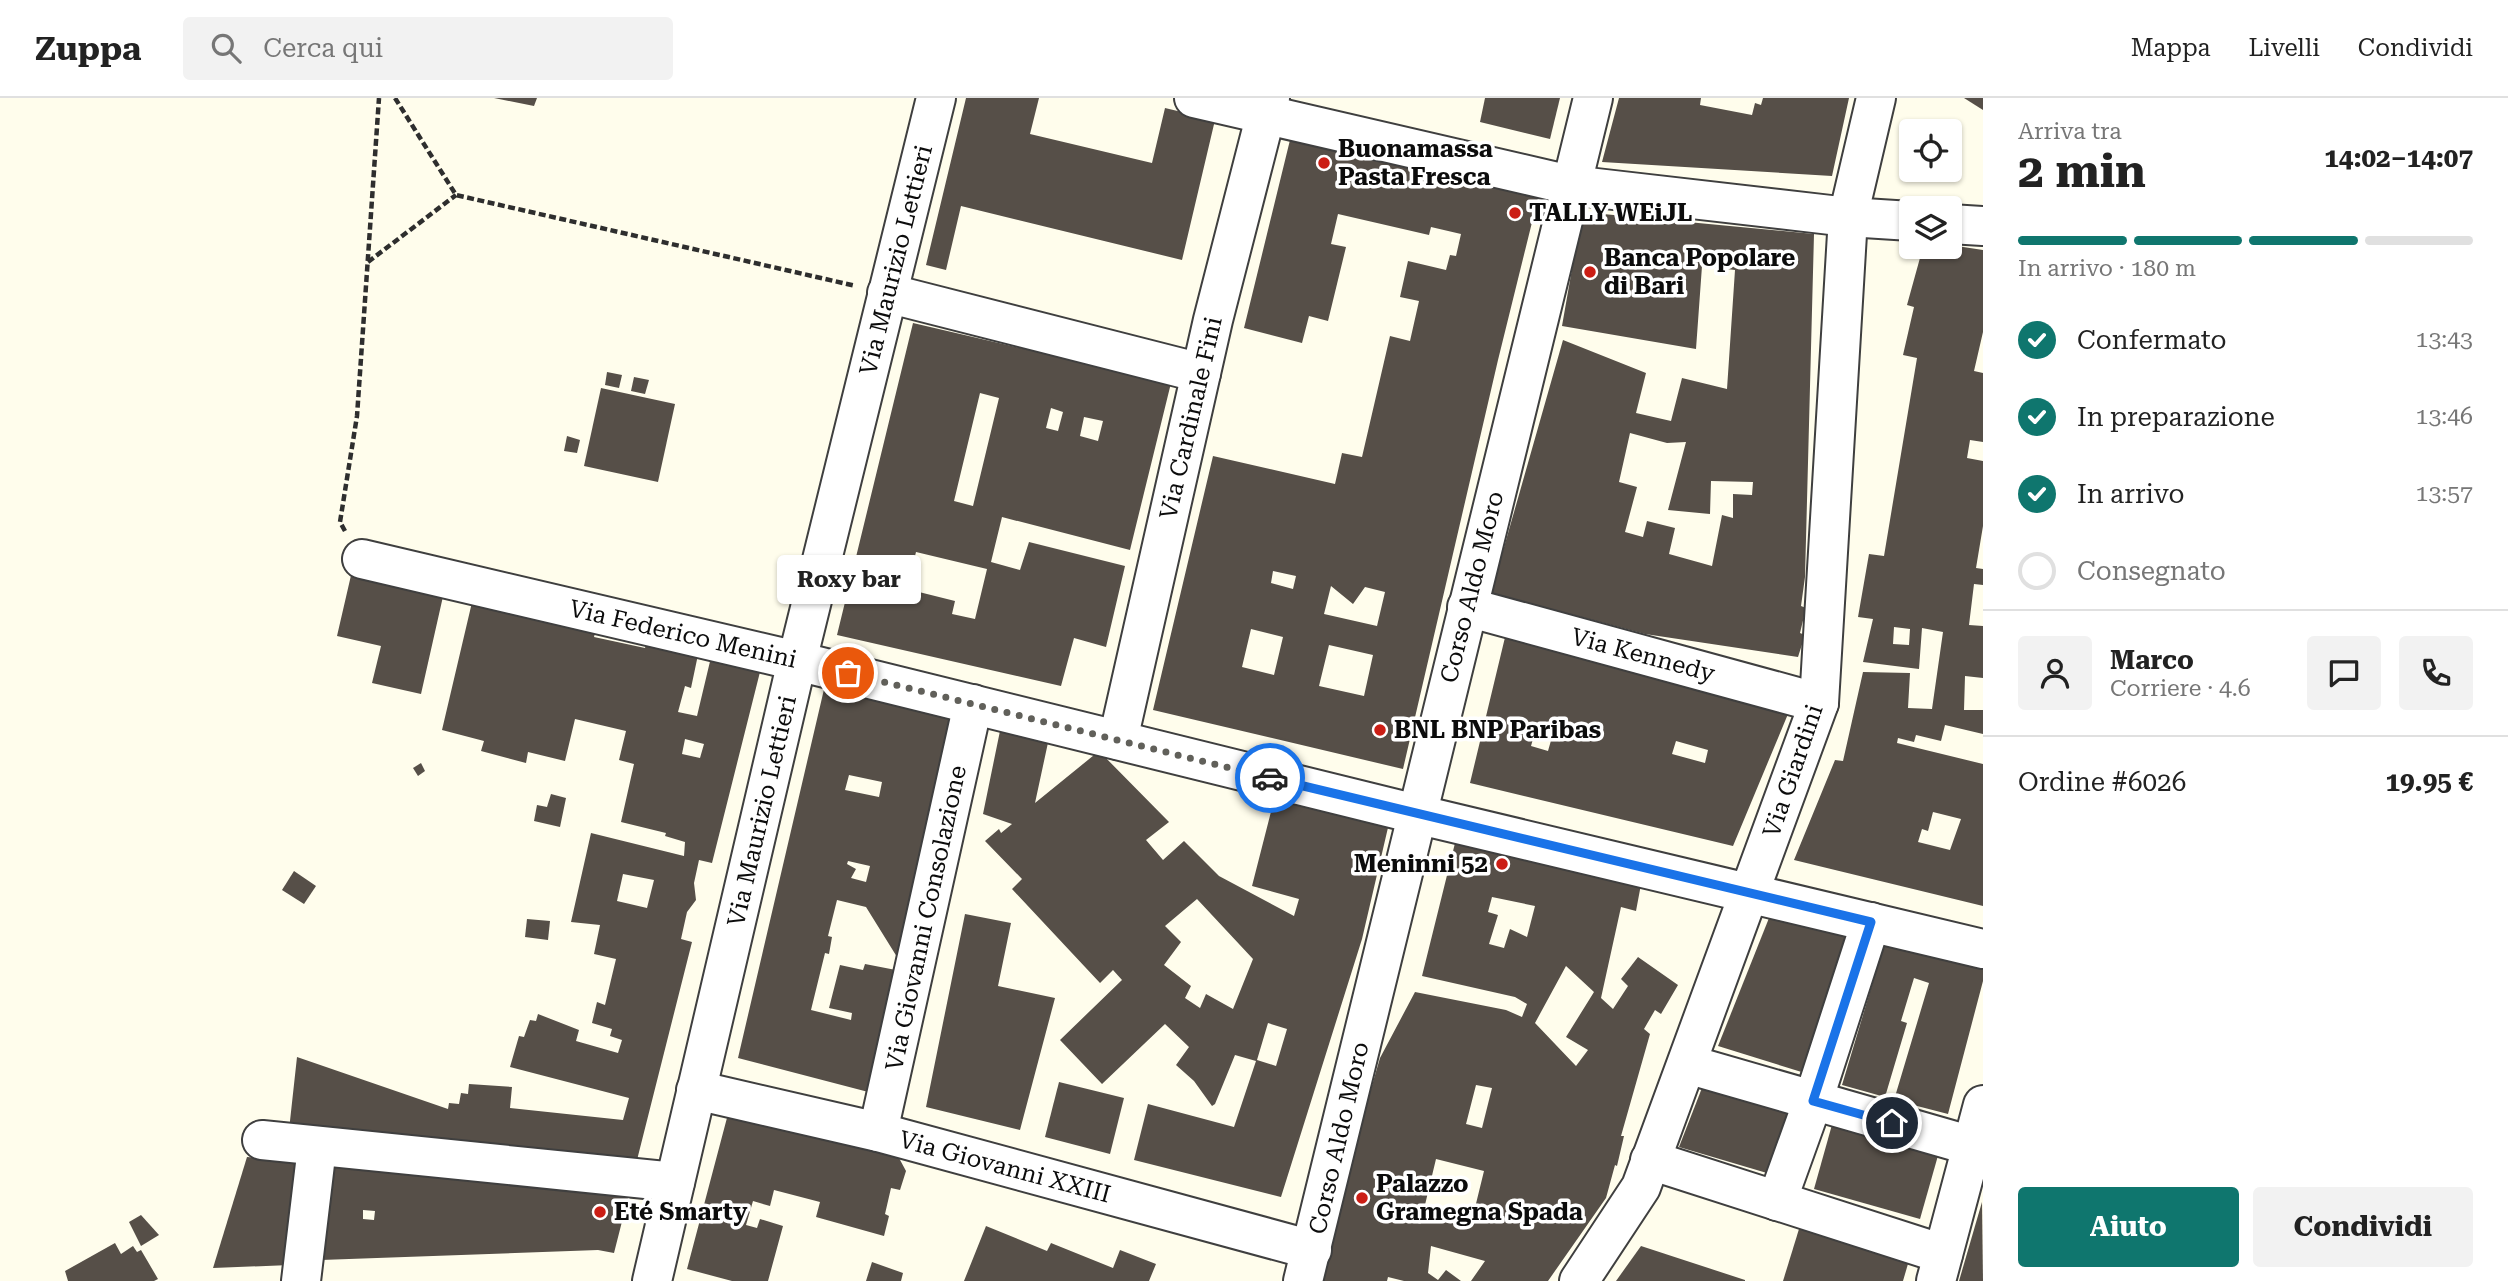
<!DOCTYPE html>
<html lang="it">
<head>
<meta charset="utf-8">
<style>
  body { margin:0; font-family:"Roboto Serif",serif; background:#f2f2f2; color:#222; height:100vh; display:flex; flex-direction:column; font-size:26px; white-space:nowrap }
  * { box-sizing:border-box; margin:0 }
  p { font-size:23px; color:#767676 }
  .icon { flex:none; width:38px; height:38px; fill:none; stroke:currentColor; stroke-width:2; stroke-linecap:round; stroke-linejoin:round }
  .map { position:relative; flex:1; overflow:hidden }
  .drawer { display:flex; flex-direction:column; background:#fff; width:525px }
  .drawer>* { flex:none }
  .tools { position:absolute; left:1899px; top:21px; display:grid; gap:14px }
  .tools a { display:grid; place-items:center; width:63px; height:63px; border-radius:7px; background:#fff; box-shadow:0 2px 5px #0004; font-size:35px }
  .pin { position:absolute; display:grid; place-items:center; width:60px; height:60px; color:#fff; margin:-30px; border:4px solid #fff; border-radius:50%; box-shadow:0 2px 7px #0007 }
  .courier { position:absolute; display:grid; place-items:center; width:70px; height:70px; margin:-35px; border:5px solid #1a73e8; border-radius:50%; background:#fff; color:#222; box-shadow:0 2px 9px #0007 }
  .bubble { position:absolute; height:49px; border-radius:7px; background:#fff; box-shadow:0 2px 5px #0004; font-size:23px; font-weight:700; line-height:49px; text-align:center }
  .overview em { font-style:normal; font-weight:700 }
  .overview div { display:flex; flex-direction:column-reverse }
  .overview { display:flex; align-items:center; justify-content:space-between; height:119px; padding:0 35px }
  h1 { font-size:46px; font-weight:700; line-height:52px }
  .bar { display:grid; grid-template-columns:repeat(4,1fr); gap:10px 7px; align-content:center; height:84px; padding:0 35px }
  .bar i { height:9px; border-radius:5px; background:#e0e0e0 }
  .bar .selected { background:#0f766e }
  .bar p { grid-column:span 4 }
  .line { display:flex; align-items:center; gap:18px; padding:0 35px; border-top:2px solid #e0e0e0 }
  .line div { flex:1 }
  .round { display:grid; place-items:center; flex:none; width:74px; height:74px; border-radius:7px; background:#f2f2f2 }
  ol { padding:0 35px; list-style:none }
  li { display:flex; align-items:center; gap:21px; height:77px }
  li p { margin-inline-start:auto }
  li .icon { padding:7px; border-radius:50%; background:#0f766e; color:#fff; stroke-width:4 }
  li:last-child { color:#767676 }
  li i { width:38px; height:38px; border:4px solid #e0e0e0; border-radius:50% }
  .action { display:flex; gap:14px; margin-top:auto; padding:14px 35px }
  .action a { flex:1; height:80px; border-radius:7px; background:#0f766e; color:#fff; font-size:28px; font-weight:700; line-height:80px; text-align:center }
  .action a+a { background:#f2f2f2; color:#222 }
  header { display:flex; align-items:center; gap:42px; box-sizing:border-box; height:98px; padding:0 35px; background:#fff; border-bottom:2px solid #e0e0e0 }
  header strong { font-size:33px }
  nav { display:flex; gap:38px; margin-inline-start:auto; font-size:24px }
  .search { width:490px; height:63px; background:#f2f2f2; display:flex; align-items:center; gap:18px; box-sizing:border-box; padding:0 24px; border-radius:7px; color:#767676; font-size:26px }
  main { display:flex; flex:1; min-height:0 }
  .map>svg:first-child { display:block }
</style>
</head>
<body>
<header>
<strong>Zuppa</strong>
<div class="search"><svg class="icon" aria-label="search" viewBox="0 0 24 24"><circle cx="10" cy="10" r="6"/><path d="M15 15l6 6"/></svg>Cerca qui</div>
<nav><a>Mappa</a><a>Livelli</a><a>Condividi</a></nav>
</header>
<main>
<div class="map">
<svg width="1983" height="1183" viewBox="0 0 1983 1183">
  <rect width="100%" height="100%" fill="#fffdec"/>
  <!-- building -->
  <g fill="#564f48" fill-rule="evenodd">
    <path d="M494,0H537L534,8Z"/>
    <path d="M966,0H1039L1030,36L1152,65L1165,10L1215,22L1182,162L961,108L946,172L926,167Z"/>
    <path d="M1485,0H1560L1550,41L1480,24Z"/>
    <path d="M1619,0H1701L1700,7L1752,17L1755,5L1761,7L1763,0H1849L1832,78L1602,64Z"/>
    <path d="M1964,0H1983V12Z"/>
    <path d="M1290,42L1538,100L1498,262L1403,671L1153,612L1213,358L1335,386L1342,355L1362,359L1390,238L1410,243L1419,203L1400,199L1408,163L1446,172L1450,157L1456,158L1461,136L1431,129L1429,137L1338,116L1331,146L1346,149L1328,223L1309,218L1302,245L1244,230ZM1273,473L1296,478L1293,491L1271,485ZM1331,488L1353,506L1365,489L1385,494L1377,528L1324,516ZM1251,531L1283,539L1274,577L1242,569ZM1329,547L1373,557L1364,598L1319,588Z"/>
    <path d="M1582,114L1814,136L1805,479L1801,508L1806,510L1800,535L1805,537L1798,559L1645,536L1491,495L1563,242L1646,275L1636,315L1671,323L1682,280L1727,291L1735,172L1702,168L1696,251L1562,228ZM1630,335L1667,345L1686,344L1668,412L1710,416L1711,383L1753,384L1752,397L1733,396V420L1722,417L1712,468L1669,456L1675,430L1647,423L1643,439L1625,434L1637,389L1619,384Z"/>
    <path d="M1950,147L1983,152V234L1974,273L1983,275V344L1970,342L1967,360L1983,363V428L1976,470L1983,471V487L1974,486L1969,527L1983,528V580L1965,578L1964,612H1983V636L1945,627L1941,643L1916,637L1914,644L1898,640L1897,645L1983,666V808L1794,762L1835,662L1843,663L1863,574L1910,575L1908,610L1932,611L1943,534L1922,530L1919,571L1863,564L1873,521L1858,519L1869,456L1884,458L1917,260L1903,257L1914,209L1907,207L1923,149H1950ZM1894,529L1910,531L1909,547L1893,546ZM1933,714L1961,721L1950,752L1918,744L1922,731L1928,733Z"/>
    <path d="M913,225L1171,285L1130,452L1002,419L991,464L1020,472L1029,444L1125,468L1106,549L1074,540L1061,588L837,537ZM980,295L999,300L973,408L954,403ZM1051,310L1063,314L1058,333L1046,330ZM1084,319L1103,323L1098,343L1080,338ZM916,454L987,471L975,521L952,516L955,503L907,491Z"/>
    <path d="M607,274L622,277L619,290L605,287Z"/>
    <path d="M634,279L649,282L645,296L631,293Z"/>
    <path d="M601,290L675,306L658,384L584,368Z"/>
    <path d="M567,338L580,342L577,355L564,353Z"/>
    <path d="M352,473L444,494L421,596L372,585L381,548L337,538Z"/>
    <path d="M473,500L597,528L594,539L645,550L648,540L699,552L691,590L685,588L678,614L697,618L712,555L762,566L712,765L699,762L694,785L696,802L687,814L681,841L692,844L636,1066L289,1032L297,959L448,1011L449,1005L459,1006L461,995L468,996L469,986L512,989L510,1010L623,1022L629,1000L510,969L519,938L524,939L530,922L536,923L538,916L579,932L576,943L618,955L622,942L610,938L612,931L592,925L597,904L605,907L616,861L594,856L600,827L571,824L591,735L684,758L685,744L665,738L666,735L621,724L634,666L619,662L626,633L575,621L565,663L528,654L526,665L481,653L484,643L442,632ZM685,641L704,646L700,660L682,656ZM623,776L654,782L647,810L617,803Z"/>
    <path d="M1507,531L1793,604L1733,748L1470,685ZM1535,634L1552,639L1548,653L1531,648ZM1676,643L1708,652L1705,665L1672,656Z"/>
    <path d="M825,587L951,617L902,867L866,809L837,802L828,838L832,839L829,856L825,855L811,912L851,922L852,915L829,910L840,867L863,872L865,866L901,873L876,996L738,960ZM849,677L882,684L879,699L845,692ZM848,763L870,768L866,784L851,780L856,771L847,766Z"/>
    <path d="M1001,628L1049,640L1035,705L1099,653L1169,724L1146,742L1163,762L1184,743L1219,778L1294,818L1299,801L1252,788L1276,694L1390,721L1362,841L1281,1099L1134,1062L1148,1006L1234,1029L1256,963L1235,957L1215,1006L1212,1008L1194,983L1176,967L1189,949L1165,926L1102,986L1060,942L1122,882L1113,872L1100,885L1012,791L1022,781L985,743L999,731L1001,735L1012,726L983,716ZM1197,801L1253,861L1233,911L1206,896L1200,910L1185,900L1191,888L1164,867L1181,844L1165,828ZM1268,925L1287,931L1276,968L1257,962Z"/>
    <path d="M421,665L425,673L418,678L413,670Z"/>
    <path d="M551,696L566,700L560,729L534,723L537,707L547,709Z"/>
    <path d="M1457,737L1642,781L1636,813L1621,809L1601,900L1613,911L1628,888L1621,881L1638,859L1678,887L1661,916L1655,912L1644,931L1650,936L1621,1038H1624L1617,1068L1615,1067L1606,1100L1548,1183H1471L1485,1163L1431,1148L1428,1175L1438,1182L1446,1172L1461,1183H1404L1388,1179L1387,1183H1321L1357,1039L1380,960L1415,894L1506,912L1522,919L1527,906L1515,899L1422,878ZM1492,799L1535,808L1527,839L1510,831L1504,850L1489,846L1498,817L1488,814ZM1566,868L1594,894L1566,939L1588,952L1576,968L1535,925ZM1476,987L1492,990L1482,1030L1466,1026ZM1436,1061L1484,1073L1472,1122L1424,1111Z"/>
    <path d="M294,773L316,788L304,806L282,792Z"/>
    <path d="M1773,810L1854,829L1808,976L1718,948Z"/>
    <path d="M965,816L1011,825L998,888L1055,900L1020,1032L926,1009Z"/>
    <path d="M527,821L550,823L548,842L525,839Z"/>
    <path d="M1887,837L1983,860V883L1948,1016L1894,1002L1929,885L1914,880L1901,923L1907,925L1885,999L1842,987Z"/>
    <path d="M1707,977L1799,1005L1777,1078L1679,1049Z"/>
    <path d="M1059,984L1124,1000L1110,1056L1045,1039Z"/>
    <path d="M728,1016L899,1060L906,1073L900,1092L891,1090L885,1116L889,1118L884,1138L816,1119L820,1104L774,1092L770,1108L753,1103L746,1127L757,1130L760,1121L783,1128L768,1183H732L687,1171Z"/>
    <path d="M1835,1016L1941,1047L1920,1121L1814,1091Z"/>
    <path d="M247,1059L299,1064L290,1167L213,1170Z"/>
    <path d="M330,1067L629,1096L614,1155L598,1152L321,1162ZM363,1112L375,1113L374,1122L363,1121Z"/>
    <path d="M1982,1104L1983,1183H1959Z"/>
    <path d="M141,1117L159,1137L141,1148L129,1124Z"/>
    <path d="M1803,1118L1912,1152L1903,1183H1783Z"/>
    <path d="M986,1128L1047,1153L1051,1145L1113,1170L1120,1152L1156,1166L1149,1183H964Z"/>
    <path d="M115,1145L121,1156L133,1148L137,1154L141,1152L158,1181L154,1183H68L65,1173Z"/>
    <path d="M1641,1148L1745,1182V1183H1616Z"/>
    <path d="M872,1164L903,1175L901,1183H866Z"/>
  </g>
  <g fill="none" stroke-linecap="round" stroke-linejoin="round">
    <!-- minor casing -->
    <g stroke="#3f3f3f" stroke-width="42">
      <g id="minor">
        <path d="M1194,0L1570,87L1848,119L1911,123"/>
        <path d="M1950,126L1983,128"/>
        <path d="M887,195L1201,275"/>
        <path d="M362,461L797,563L1416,716L1983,851"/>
        <path d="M1467,509L1819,605"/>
        <path d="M1118,642L1213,222L1270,0"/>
        <path d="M1687,966L1972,1048"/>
        <path d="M696,992L878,1034L1312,1152"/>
        <path d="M878,1034L973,606"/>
        <path d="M262,1042L675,1084"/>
        <path d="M1650,1062L1943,1156"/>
        <path d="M1777,1103L1813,1003L1871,824"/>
        <path d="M301,1183L317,1049"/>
        <path d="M652,1183L797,563L936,0"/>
        <path d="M1303,1183L1593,0"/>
        <path d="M1579,1183L1641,1089L1819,605L1848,119L1876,0"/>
        <path d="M1936,1183L1983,1007"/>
      </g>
    </g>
    <!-- path -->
    <g stroke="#2e2e2e" stroke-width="4.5" stroke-dasharray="7 3.5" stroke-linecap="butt">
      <path d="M395,0L456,97L856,188"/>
      <path d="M368,164L456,97"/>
      <path d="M345,433L340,424L357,318L379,0"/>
    </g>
    <!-- minor -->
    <use href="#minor" stroke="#fff" stroke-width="38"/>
  </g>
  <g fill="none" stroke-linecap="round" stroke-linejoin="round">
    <!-- done -->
    <path stroke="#61605a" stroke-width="7" stroke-dasharray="0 12.6" d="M848,575L1270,680"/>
    <!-- route -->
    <path stroke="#1a73e8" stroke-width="9" d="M1270,680L1871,824L1813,1003L1892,1025"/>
  </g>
  <!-- markers -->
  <g fill="#cb1e15" stroke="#fff" stroke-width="2.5">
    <circle cx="1324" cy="65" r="7"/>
    <circle cx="1515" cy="115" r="7"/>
    <circle cx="1590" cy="174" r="7"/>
    <circle cx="1380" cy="632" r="7"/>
    <circle cx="1502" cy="766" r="7"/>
    <circle cx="1362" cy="1100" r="7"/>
    <circle cx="600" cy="1114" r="7"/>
  </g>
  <g text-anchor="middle" stroke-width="7" stroke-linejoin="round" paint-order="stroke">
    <!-- poi labels -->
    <g font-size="24" font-weight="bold" fill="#0c0c0c" stroke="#fff" text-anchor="start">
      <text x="1338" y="59">Buonamassa<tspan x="1338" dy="28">Pasta Fresca</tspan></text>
      <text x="1529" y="123">TALLY WEiJL</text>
      <text x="1604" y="168">Banca Popolare<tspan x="1604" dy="28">di Bari</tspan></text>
      <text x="1394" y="640">BNL BNP Paribas</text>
      <text x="1488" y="774" text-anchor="end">Meninni 52</text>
      <text x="1376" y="1094">Palazzo<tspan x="1376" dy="28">Gramegna Spada</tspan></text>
      <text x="614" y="1122">Eté Smarty</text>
    </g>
    <!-- street labels -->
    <g font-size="24" fill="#0c0c0c" stroke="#fff">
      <text transform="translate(896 162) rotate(-76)" y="8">Via Maurizio Lettieri</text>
      <text transform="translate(1191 320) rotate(-77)" y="8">Via Cardinale Fini</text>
      <text transform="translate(1472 489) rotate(-76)" y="8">Corso Aldo Moro</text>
      <text transform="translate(683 536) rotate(13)" y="8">Via Federico Menini</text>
      <text transform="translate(1643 557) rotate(15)" y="8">Via Kennedy</text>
      <text transform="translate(1793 673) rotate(-71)" y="8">Via Giardini</text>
      <text transform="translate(762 713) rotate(-77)" y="8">Via Maurizio Lettieri</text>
      <text transform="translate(926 820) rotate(-78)" y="8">Via Giovanni Consolazione</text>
      <text transform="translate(1339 1040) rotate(-77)" y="8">Corso Aldo Moro</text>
      <text transform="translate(1005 1069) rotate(15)" y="8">Via Giovanni XXIII</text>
    </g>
  </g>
</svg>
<div class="tools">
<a><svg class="icon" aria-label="locate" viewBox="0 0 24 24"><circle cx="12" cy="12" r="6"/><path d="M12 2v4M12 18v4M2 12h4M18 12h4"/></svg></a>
<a><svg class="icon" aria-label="layers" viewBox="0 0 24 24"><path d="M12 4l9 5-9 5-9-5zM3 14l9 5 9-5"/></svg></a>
</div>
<div class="pin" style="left:848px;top:575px;background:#ea580c"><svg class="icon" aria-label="bag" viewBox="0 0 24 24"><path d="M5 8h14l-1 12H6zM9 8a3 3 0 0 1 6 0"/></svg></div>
<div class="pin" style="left:1892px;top:1025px;background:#1f2937"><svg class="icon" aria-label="home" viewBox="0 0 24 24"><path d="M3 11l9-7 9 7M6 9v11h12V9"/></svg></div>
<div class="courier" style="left:1270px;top:680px"><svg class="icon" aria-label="car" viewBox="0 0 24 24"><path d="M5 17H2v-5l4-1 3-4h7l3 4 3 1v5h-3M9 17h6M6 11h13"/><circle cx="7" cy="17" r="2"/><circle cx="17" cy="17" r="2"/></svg></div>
<div class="bubble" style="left:777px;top:457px;width:144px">Roxy bar</div>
</div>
<section class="drawer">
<div class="overview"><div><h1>2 min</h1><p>Arriva tra</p></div><em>14:02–14:07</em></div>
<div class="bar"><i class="selected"></i><i class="selected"></i><i class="selected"></i><i></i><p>In arrivo · 180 m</p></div>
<ol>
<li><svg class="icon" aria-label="check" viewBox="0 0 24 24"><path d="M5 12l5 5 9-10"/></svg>Confermato<p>13:43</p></li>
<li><svg class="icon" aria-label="check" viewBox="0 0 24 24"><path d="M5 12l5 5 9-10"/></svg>In preparazione<p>13:46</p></li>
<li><svg class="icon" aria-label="check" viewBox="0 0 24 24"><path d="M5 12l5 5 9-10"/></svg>In arrivo<p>13:57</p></li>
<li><i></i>Consegnato</li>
</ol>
<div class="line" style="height:126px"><a class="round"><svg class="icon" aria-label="person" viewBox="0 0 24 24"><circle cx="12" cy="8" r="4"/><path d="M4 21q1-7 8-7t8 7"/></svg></a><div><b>Marco</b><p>Corriere · 4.6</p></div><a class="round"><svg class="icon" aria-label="chat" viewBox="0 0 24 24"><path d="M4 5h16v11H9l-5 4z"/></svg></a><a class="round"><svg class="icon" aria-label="phone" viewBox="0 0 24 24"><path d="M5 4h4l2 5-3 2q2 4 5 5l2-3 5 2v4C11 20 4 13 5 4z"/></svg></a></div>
<div class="line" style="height:91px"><div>Ordine #6026</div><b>19.95 €</b></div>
<div class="action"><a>Aiuto</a><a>Condividi</a></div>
</section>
</main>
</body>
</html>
